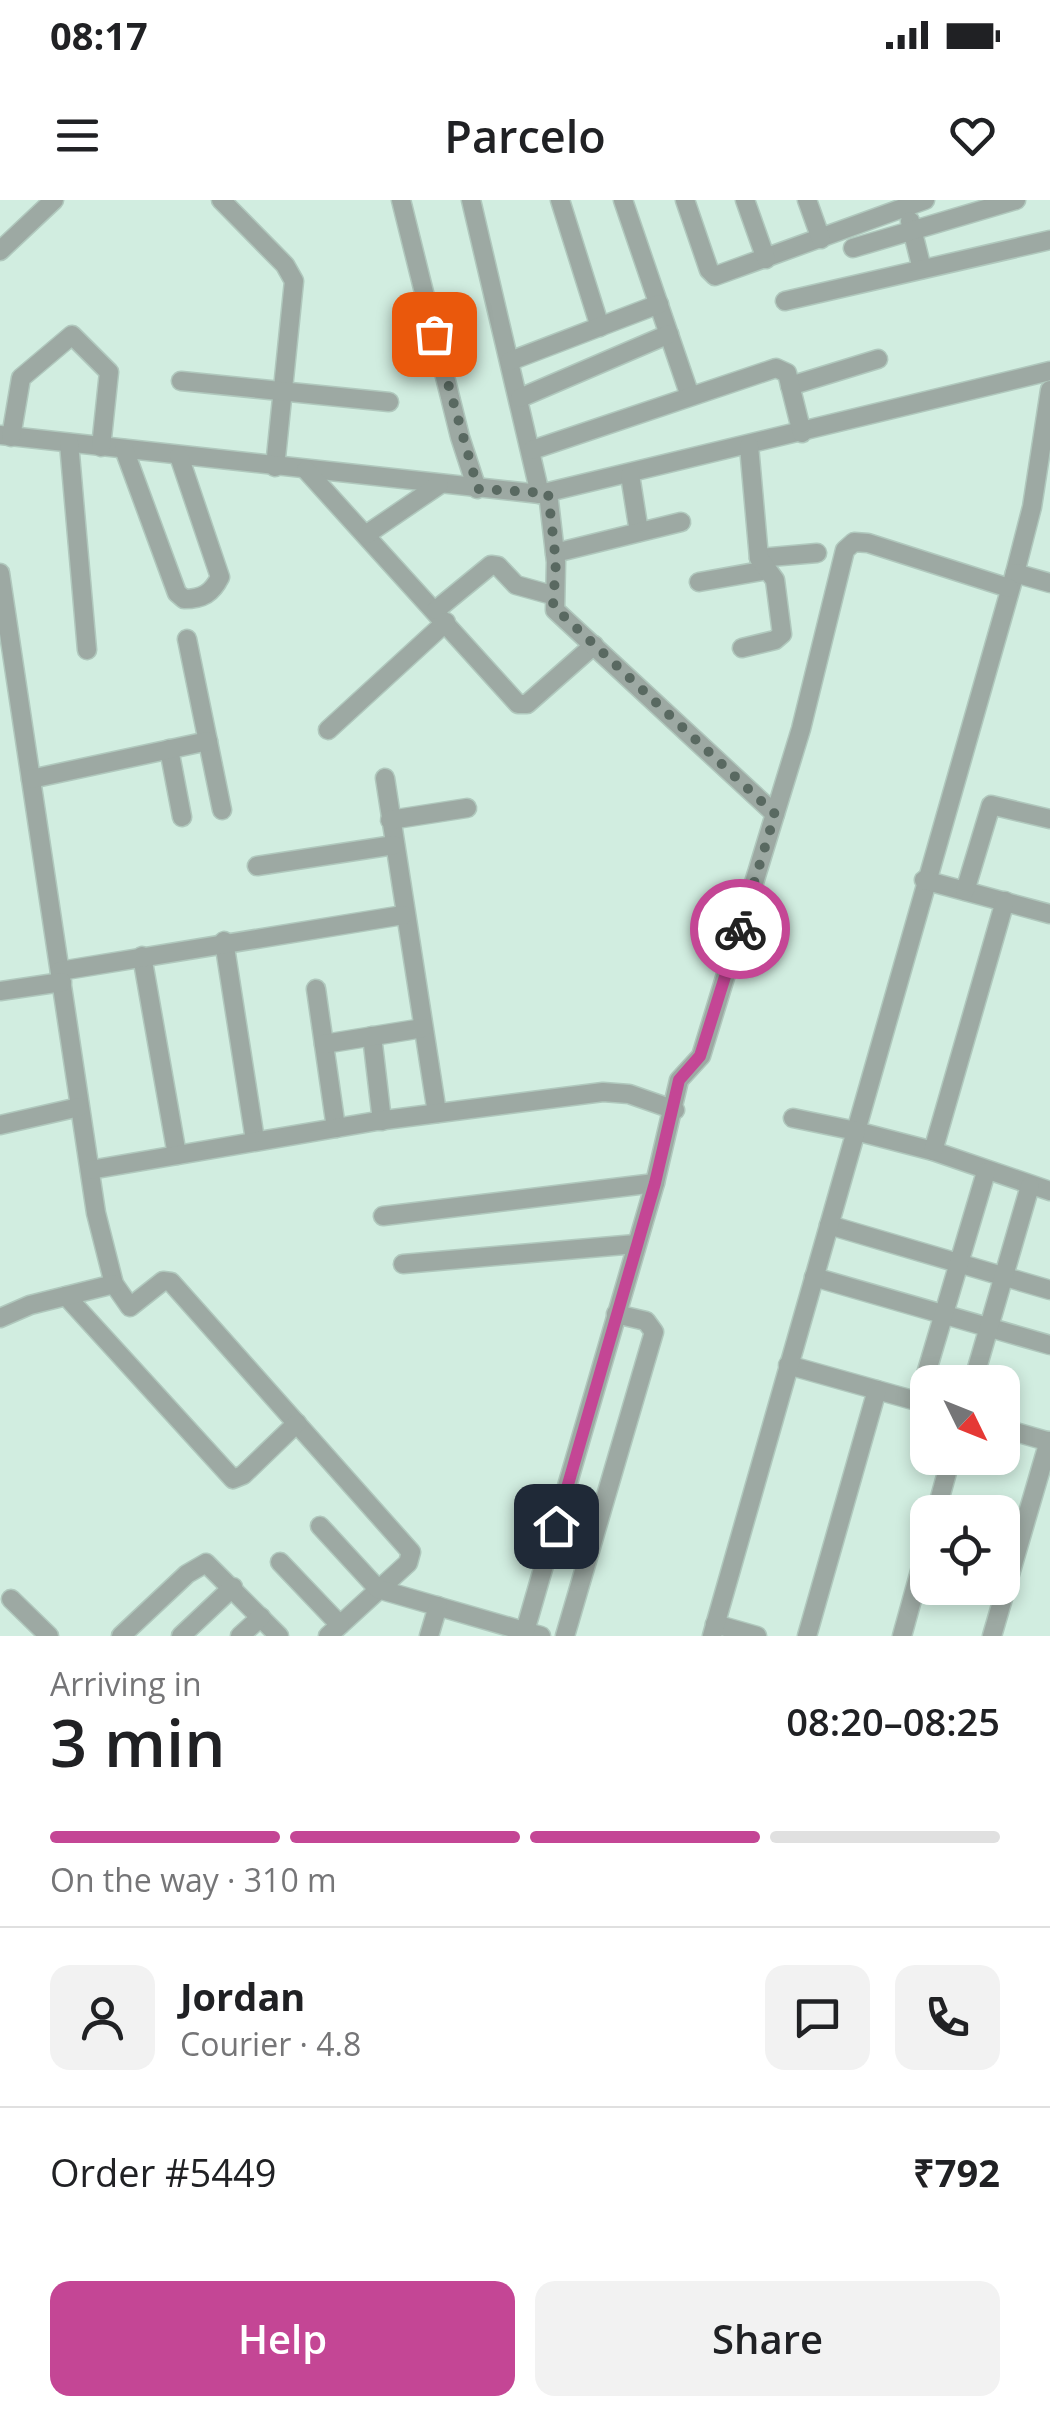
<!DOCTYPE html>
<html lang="en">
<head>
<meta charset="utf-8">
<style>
  body { margin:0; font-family:"Open Sans",sans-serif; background:#f2f2f2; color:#202124; height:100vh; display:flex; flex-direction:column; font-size:38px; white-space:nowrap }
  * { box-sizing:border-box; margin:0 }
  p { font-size:32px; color:#757577 }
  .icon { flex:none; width:55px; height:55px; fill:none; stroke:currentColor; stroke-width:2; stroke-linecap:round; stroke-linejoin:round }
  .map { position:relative; height:1436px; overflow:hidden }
  .panel { display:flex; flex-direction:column; background:#fff; flex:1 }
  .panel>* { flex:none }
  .needle { width:65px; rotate:133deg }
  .tools { position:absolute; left:910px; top:1165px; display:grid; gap:20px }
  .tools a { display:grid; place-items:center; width:110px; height:110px; border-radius:20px; background:#fff; box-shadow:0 5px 15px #0003; font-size:50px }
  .pin { position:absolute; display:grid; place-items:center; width:85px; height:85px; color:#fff; margin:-42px; border-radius:20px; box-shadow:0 5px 15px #0006 }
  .courier { position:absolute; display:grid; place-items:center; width:100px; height:100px; margin:-50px; border:8px solid #c44695; border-radius:50%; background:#fff; color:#222; box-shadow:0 2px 12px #0007 }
  .head em { font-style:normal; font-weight:600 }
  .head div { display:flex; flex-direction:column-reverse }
  .head { display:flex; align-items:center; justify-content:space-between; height:170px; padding:0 50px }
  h1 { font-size:65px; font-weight:600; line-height:75px }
  .bar { display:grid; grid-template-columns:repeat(4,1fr); gap:15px 10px; align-content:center; height:120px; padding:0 50px }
  .bar i { height:12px; border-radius:8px; background:#e0e0e0 }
  .bar .on { background:#c44695 }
  .bar p { grid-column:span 4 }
  .line { display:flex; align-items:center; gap:25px; padding:0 50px; border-top:2px solid #e0e0e0 }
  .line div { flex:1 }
  .round { display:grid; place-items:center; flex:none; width:105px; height:105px; border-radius:20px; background:#f2f2f2 }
  .cta { display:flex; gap:20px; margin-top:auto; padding:20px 50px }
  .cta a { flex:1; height:115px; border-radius:20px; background:#c44695; color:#fff; font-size:40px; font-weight:600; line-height:115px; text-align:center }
  .cta a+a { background:#f2f2f2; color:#202124 }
  .status { display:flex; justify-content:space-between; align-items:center; height:70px; padding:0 50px; background:#fff; direction:ltr }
  .status svg { height:28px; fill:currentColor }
  header { display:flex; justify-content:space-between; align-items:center; height:130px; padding:0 50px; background:#fff; font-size:45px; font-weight:600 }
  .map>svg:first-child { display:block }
</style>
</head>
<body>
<div class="status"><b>08:17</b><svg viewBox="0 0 49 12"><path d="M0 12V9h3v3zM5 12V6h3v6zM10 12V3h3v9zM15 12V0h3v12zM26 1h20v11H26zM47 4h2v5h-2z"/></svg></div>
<header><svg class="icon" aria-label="menu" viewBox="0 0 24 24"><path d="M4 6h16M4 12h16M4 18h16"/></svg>Parcelo<svg class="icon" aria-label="heart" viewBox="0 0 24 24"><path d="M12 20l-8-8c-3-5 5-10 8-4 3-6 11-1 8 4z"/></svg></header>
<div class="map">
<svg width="1050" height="1436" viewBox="0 0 1050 1436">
  <rect width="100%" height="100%" fill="#d1ede0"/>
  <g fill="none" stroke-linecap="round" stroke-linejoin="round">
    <!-- minor casing -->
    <g stroke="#b0c8bd" stroke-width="21">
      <g id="minor">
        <path d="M221,0L285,65L294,81L275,267"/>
        <path d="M401,0L460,237L477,289"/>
        <path d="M471,0L540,294"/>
        <path d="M560,0L600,127"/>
        <path d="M623,0L690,196"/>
        <path d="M685,0L709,70L715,76L925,0"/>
        <path d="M745,0L766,59"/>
        <path d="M807,0L821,39"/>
        <path d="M910,21L922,69"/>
        <path d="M853,48L1016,0"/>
        <path d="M0,51L54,0"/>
        <path d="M785,101L1050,40"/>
        <path d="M510,161L659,104"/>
        <path d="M181,181L389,202"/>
        <path d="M790,186L878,159"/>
        <path d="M1050,190L1032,307L1015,373L856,931L933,951L1050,991"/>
        <path d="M520,198L669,134"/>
        <path d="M0,235L540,294L1050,171"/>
        <path d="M11,237L21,178L72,135L109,172L101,247"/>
        <path d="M69,243L87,450"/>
        <path d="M124,249L177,393L184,399C203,399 212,393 220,377L179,256"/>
        <path d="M532,250L776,168L787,173L802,233"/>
        <path d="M306,270L518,504H527L594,445"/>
        <path d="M630,275L639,332"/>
        <path d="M548,293L556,362L555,410L775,614"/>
        <path d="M367,334L439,285"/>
        <path d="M555,353L681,322"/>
        <path d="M759,358L817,353"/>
        <path d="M0,373L96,1013L114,1084L130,1107L163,1081L171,1082L411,1352L408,1363L328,1436"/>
        <path d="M1015,373L1050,383"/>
        <path d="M699,382L767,370"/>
        <path d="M436,410L491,365L498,366L516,385L552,395"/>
        <path d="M187,439L222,610"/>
        <path d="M742,448L775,440L782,434L775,380L759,358L749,246"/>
        <path d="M328,530L446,422"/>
        <path d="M169,549L182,617"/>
        <path d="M385,578L437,913"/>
        <path d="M31,579L208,541"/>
        <path d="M390,620L467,608"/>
        <path d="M257,666L394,645"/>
        <path d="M924,680L1050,714"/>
        <path d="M965,691L991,605L1050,619"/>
        <path d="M224,741L255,940"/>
        <path d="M142,756L177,955"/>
        <path d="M60,771L403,715"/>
        <path d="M316,789L336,928"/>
        <path d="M0,791L62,782"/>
        <path d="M372,836L382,921"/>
        <path d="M324,844L423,828"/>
        <path d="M0,925L79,907"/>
        <path d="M933,951L1005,701"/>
        <path d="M90,970L377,921L603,892L629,894L675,910"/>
        <path d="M383,1016L655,983"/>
        <path d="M829,1025L1050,1090"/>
        <path d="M403,1064L636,1044"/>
        <path d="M814,1077L1050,1145"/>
        <path d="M66,1096L233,1279L243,1275L297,1223"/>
        <path d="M0,1118L30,1105L114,1084"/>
        <path d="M788,1165L927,1204"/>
        <path d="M973,1182L1030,986"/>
        <path d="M918,1201L986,972"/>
        <path d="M1002,1228L1050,1242"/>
        <path d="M936,1312L951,1258"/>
        <path d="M320,1326L378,1389L541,1436"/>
        <path d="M280,1362L340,1425"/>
        <path d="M11,1399L49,1436"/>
        <path d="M715,1424L757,1436"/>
        <path d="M525,1431L655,983L679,880L701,856L801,529L845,350L854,342L868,343L1009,388"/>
        <path d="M121,1436L187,1374L206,1363L279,1436"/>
        <path d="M181,1436L233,1387"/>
        <path d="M240,1436L261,1417"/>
        <path d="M429,1436L438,1406"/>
        <path d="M565,1436L654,1132L646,1121L616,1114"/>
        <path d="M712,1436L856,931L793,918"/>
        <path d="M807,1436L877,1190"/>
        <path d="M902,1436L928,1342"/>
        <path d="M992,1436L1049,1241"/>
      </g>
    </g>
    <!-- minor -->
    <use href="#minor" stroke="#9da9a3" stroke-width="18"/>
  </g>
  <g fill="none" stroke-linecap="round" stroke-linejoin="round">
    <!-- done -->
    <path stroke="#596961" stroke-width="10" stroke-dasharray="0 18" d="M434,134L478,289L548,293L556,362L553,406L775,614L740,729"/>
    <!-- route -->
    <path stroke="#c44695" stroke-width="12" d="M556,1326L655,983L679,880L700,856L740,729"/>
  </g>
</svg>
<div class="tools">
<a><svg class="needle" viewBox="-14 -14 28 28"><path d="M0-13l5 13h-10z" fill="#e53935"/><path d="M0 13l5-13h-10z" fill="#757577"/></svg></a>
<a><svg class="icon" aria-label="locate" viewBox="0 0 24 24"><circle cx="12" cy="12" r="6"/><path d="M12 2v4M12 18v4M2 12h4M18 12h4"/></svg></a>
</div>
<div class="pin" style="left:434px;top:134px;background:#ea580c"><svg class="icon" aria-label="bag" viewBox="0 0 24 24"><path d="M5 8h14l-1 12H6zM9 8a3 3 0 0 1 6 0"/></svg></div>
<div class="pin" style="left:556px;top:1326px;background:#1f2937"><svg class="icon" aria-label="home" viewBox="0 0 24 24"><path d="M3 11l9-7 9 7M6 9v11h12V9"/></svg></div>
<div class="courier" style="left:740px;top:729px"><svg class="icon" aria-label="bike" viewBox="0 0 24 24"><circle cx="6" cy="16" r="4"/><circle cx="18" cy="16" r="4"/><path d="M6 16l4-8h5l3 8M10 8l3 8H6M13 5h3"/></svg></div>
</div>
<section class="panel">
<div class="head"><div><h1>3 min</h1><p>Arriving in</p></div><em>08:20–08:25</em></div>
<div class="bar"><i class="on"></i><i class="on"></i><i class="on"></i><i></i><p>On the way · 310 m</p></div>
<div class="line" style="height:180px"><a class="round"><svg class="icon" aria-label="person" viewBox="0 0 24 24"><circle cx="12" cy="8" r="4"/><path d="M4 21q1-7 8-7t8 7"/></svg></a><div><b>Jordan</b><p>Courier · 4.8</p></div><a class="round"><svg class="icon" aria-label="chat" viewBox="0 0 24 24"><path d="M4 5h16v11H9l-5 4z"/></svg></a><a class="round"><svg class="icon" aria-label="phone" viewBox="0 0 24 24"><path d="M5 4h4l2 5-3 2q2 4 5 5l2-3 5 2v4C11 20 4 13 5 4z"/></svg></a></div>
<div class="line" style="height:130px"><div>Order #5449</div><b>₹792</b></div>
<div class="cta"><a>Help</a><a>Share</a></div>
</section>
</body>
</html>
